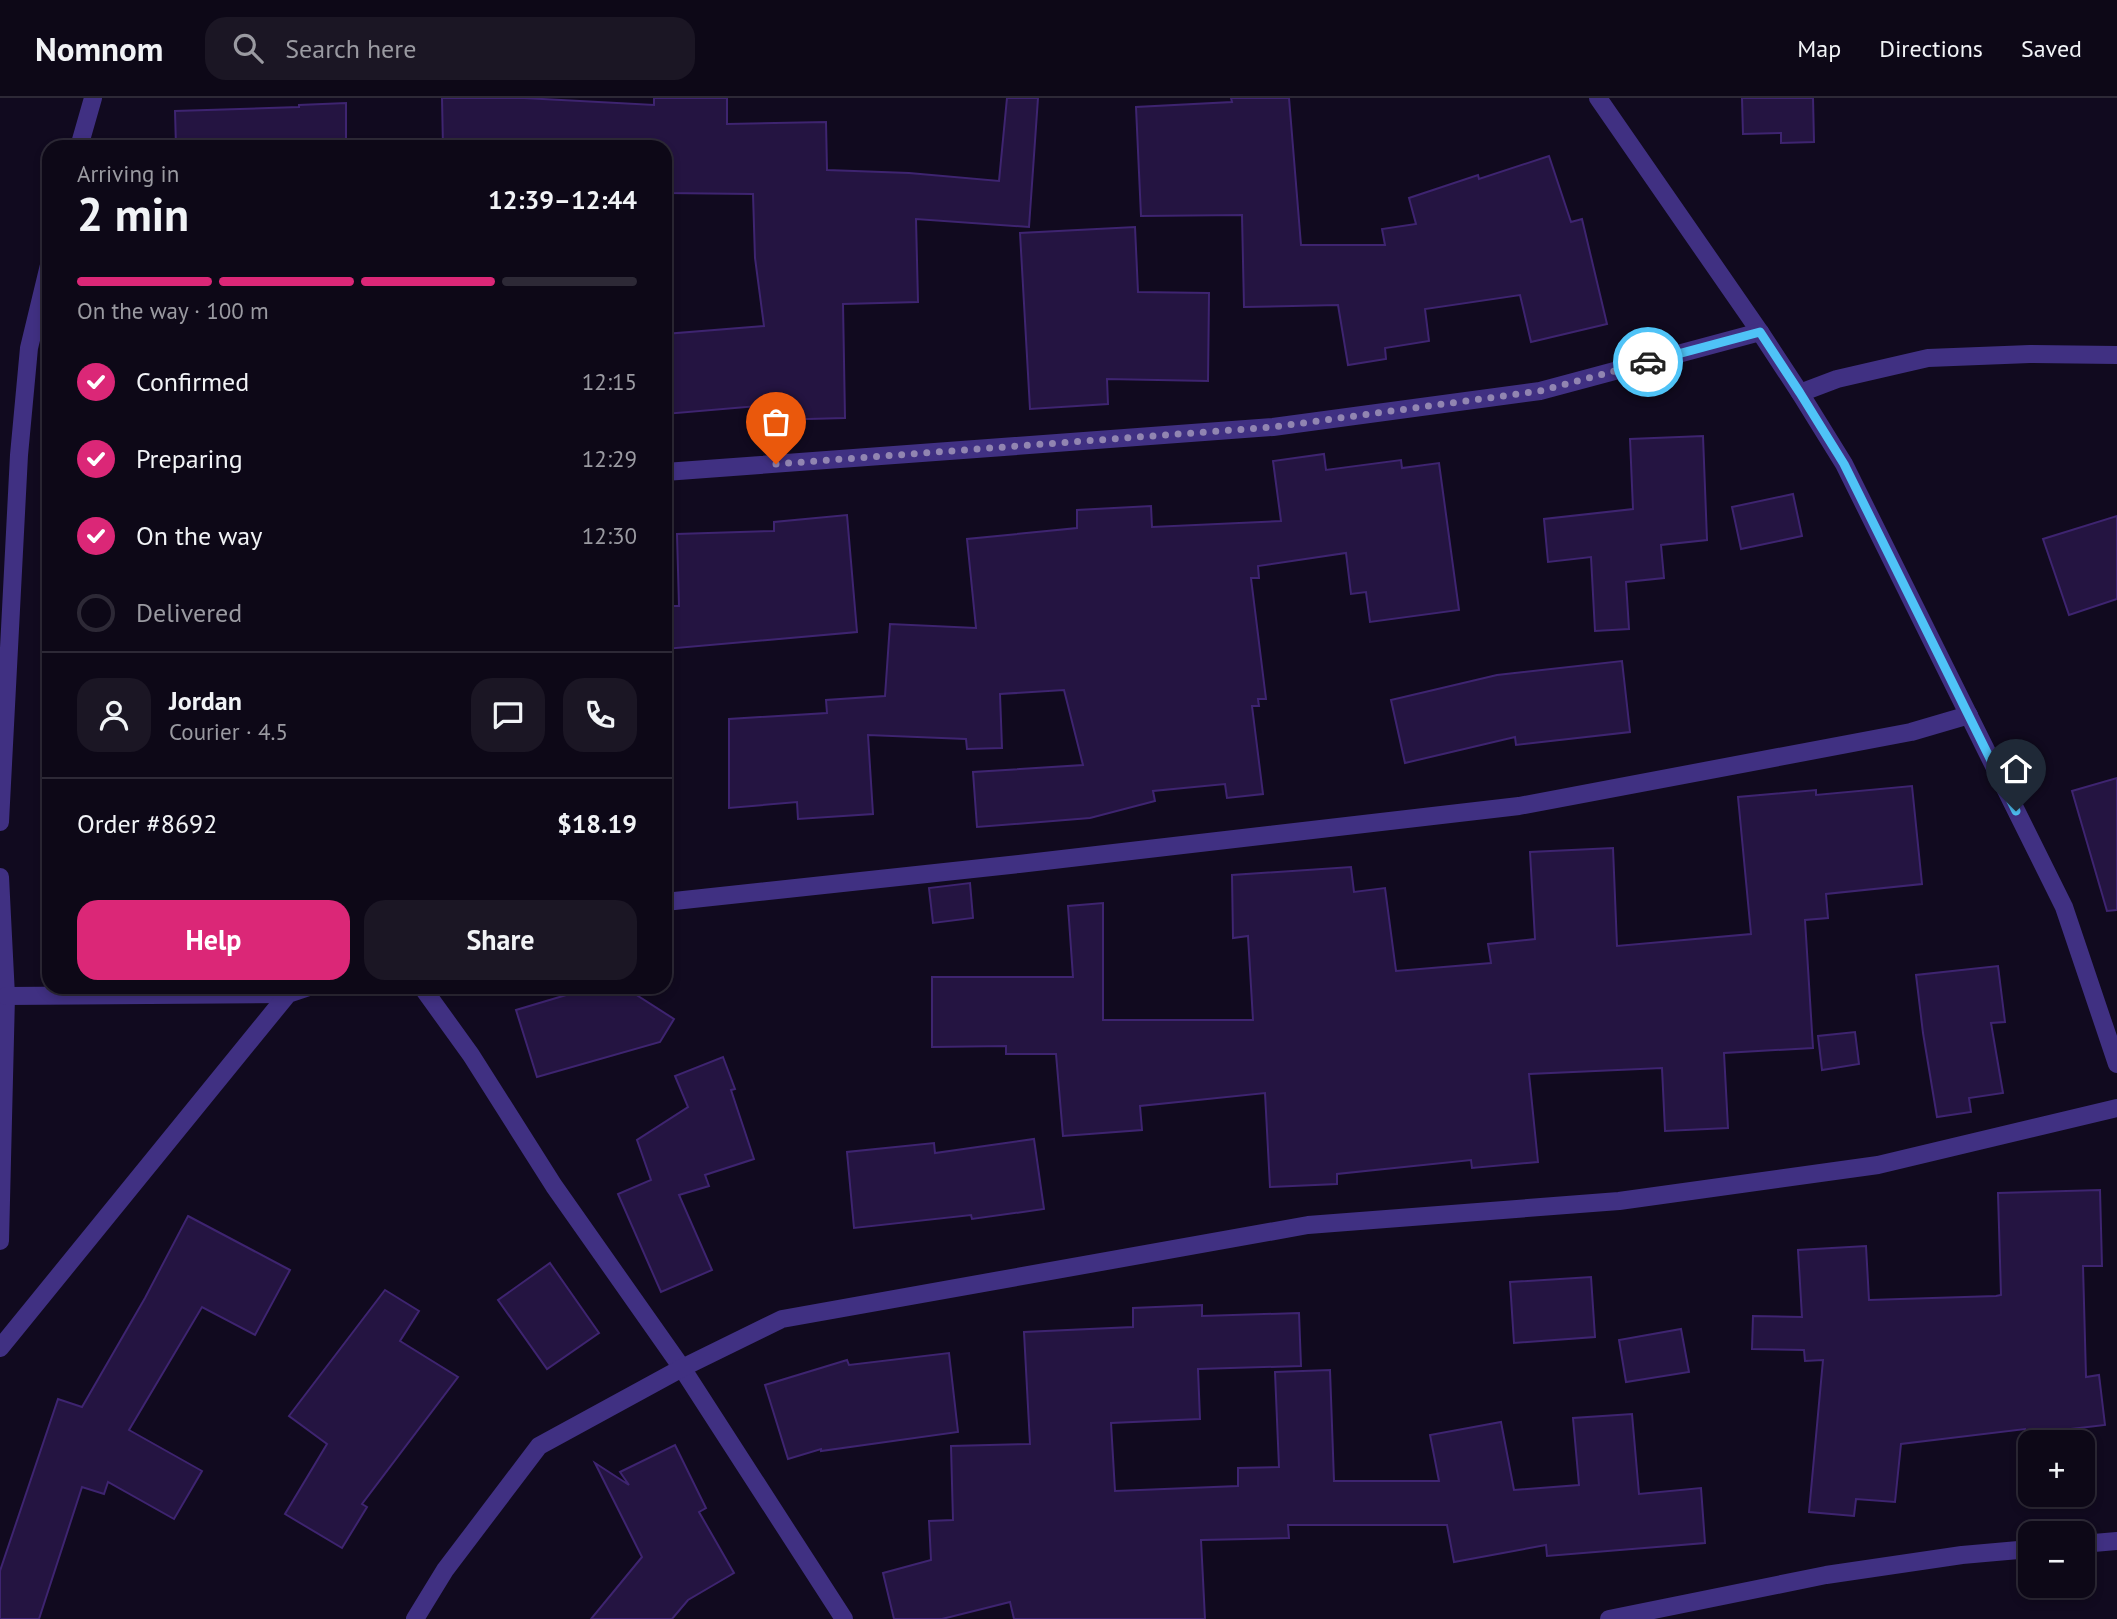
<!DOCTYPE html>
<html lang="en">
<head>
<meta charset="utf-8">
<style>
  body { margin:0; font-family:"PT Sans",sans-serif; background:#1b1624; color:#f1f3f6; height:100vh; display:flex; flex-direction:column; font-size:26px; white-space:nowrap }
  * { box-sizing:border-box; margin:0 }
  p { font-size:23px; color:#9a9aa1 }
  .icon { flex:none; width:38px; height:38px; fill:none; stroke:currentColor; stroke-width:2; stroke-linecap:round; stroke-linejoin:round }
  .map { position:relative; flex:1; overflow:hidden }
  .sheet { position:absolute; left:42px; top:42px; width:630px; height:854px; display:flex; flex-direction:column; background:#0d0817; border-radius:21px; box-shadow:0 4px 10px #0003,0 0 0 2px #2d2936 }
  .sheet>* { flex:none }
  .buttons { position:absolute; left:2018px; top:1332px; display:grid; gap:14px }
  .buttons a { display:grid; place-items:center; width:77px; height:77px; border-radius:14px; background:#0d0817; box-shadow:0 4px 10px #0003,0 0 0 2px #2d2936; font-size:35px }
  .pin { position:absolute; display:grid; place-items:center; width:60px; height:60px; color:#fff; margin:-72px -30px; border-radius:50% 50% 50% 0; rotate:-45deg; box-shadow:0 0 7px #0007 }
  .pin .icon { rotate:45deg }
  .courier { position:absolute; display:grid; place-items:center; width:70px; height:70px; margin:-35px; border:5px solid #4fc3f7; border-radius:50%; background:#fff; color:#222; box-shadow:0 2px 9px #0007 }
  .overview em { font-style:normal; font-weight:700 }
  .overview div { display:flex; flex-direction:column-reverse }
  .overview { display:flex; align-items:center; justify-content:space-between; height:119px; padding:0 35px }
  h1 { font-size:46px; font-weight:700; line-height:52px }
  .bar { display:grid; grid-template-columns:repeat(4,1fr); gap:10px 7px; align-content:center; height:84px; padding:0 35px }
  .bar i { height:9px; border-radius:5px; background:#2d2936 }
  .bar .on { background:#db2777 }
  .bar p { grid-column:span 4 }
  .line { display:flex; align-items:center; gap:18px; padding:0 35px; border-top:2px solid #2d2936 }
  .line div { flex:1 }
  .round { display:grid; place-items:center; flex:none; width:74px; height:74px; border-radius:21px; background:#1b1624 }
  ol { padding:0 35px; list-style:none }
  li { display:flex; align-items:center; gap:21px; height:77px }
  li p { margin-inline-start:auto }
  li .icon { padding:7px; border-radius:50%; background:#db2777; color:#fff; stroke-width:4 }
  li:last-child { color:#9a9aa1 }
  li i { width:38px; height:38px; border:4px solid #2d2936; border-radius:50% }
  .action { display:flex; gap:14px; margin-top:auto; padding:14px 35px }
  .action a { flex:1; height:80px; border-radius:21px; background:#db2777; color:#fff; font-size:28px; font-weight:700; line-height:80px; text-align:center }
  .action a+a { background:#1b1624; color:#f1f3f6 }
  header { display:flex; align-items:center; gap:42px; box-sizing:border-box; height:98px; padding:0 35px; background:#0d0817; border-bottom:2px solid #2d2936 }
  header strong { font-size:33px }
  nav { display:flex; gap:38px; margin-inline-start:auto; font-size:24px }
  .search { width:490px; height:63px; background:#1b1624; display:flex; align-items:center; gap:18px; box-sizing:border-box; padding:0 24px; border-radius:21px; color:#9a9aa1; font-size:26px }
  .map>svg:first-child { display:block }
</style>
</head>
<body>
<header>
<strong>Nomnom</strong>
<div class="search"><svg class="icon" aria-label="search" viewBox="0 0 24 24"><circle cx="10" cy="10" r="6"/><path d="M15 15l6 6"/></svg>Search here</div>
<nav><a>Map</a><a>Directions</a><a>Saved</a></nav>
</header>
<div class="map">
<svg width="2117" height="1521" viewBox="0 0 2117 1521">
  <rect width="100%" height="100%" fill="#110a1f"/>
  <!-- building -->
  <g fill="#241441" stroke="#3e2470" stroke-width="2">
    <path d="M442,0H524L654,7V0H727V26L826,24L827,72L909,75L999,83L1007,0H1038L1029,129L916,121L918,204L843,206L845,320L770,322V307L665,316V236L764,228L755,160L753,96L665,95V49H443Z"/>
    <path d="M1231,0H1289L1301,147H1385L1382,131L1416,126L1409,100L1478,77L1479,81L1549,58L1571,124L1582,121L1607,226L1531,244L1520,197L1425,211L1429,243L1385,250L1386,261L1348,267L1338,207L1244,209L1242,117L1141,118L1136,9L1232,4Z"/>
    <path d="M1742,0H1813L1814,44L1781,45V35L1743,36Z"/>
    <path d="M346,5V49H176L175,13L299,9V7Z"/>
    <path d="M1135,129L1138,194L1209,195L1208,283L1107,281L1108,306L1030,311L1020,135Z"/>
    <path d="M1703,338L1707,442L1661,447L1664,480L1626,484L1629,531L1595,533L1591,459L1548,464L1544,421L1633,411L1630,341Z"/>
    <path d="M1324,356L1326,372L1401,362L1402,370L1439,365L1459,512L1370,524L1366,494L1351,496L1346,455L1258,468L1259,480H1251L1266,601H1258L1259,608H1252L1263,696L1227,700L1225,686L1153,693L1155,703L1090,720L977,729L973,674L1083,667L1064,592L1000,596L1002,650L967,651L966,641L868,637L873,716L798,721L797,704L729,710V621L827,615L826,602L885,598L890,526L976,530L967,441L1077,430V412L1151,408L1152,429L1281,423L1273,363Z"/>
    <path d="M1793,396L1802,438L1741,451L1732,409Z"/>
    <path d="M847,417L857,534L665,551V508H679L677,436L774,433V424Z"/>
    <path d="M2117,418V501L2069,517L2043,441Z"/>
    <path d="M1622,563L1630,634L1516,647L1515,639L1405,665L1391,602L1497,577Z"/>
    <path d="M2117,680V812L2107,813L2072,693Z"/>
    <path d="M1912,688L1922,786L1826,796L1828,820L1805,822L1813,950L1724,955L1728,1030L1665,1033L1662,970L1529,976L1538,1064L1472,1070L1471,1062L1337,1076V1086L1270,1089L1265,995L1140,1008L1142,1032L1063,1038L1056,956H1006V948L932,949V879H1073L1068,808L1103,805V922H1253L1248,838L1233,840L1232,777L1351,769L1354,794L1385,790L1396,873L1491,865L1488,846L1535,841L1530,754L1613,750L1617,848L1751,836L1738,699L1816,692V697Z"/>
    <path d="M970,785L973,820L933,825L929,790Z"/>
    <path d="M1998,868L2005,924L1991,925L2003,995L1969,1000L1971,1014L1937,1019L1923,935L1916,877Z"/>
    <path d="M593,889H624L674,921L660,944L537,979L516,912Z"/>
    <path d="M1855,934L1859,966L1822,972L1818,938Z"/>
    <path d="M723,959L735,991L731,992L754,1061L705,1077L709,1088L679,1097L712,1172L661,1194L618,1096L651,1082L637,1042L688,1009L675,978Z"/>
    <path d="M1034,1041L1044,1111L972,1121L971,1117L854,1130L847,1054L934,1045L935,1055Z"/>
    <path d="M2100,1092L2102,1168H2083L2086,1279L2099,1277L2105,1327L2063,1332L2064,1344H2026L2025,1331L1901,1346L1895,1404L1856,1401L1854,1418L1809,1414L1823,1262L1805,1263L1804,1252L1752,1251L1753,1218L1802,1219L1798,1152L1866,1148L1869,1202L1996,1198L2001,1197L1998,1095Z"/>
    <path d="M188,1118L290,1172L255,1237L202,1209L129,1332L202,1373L174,1421L108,1384L104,1396L82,1389L39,1521H0V1473L58,1301L82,1309L145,1200Z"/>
    <path d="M550,1165L599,1235L547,1271L498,1202Z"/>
    <path d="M1591,1179L1595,1239L1514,1245L1510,1184Z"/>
    <path d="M385,1192L419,1213L400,1243L458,1279L362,1406L367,1409L342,1450L285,1416L327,1346L289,1318Z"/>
    <path d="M1202,1207V1218L1299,1215L1301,1268L1198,1271L1200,1321L1111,1325L1115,1393L1238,1388V1370L1279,1369L1275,1274L1330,1272L1334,1383H1439L1430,1337L1501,1324L1514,1392L1579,1387L1573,1320L1632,1316L1639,1396L1701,1390L1705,1445L1547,1458L1546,1447L1454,1464L1447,1427H1288L1289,1440L1201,1442L1205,1521H1014L1010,1504L942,1521H894L883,1475L931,1462L929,1423L953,1422L951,1348L1030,1346L1024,1234L1133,1229V1210Z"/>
    <path d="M1681,1231L1689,1274L1626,1284L1619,1242Z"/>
    <path d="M949,1255L958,1334L821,1353V1351L788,1361L765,1287L847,1262L849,1267Z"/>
    <path d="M675,1347L706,1410L699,1414L734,1475L688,1502L672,1521H591L642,1459L595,1365L629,1387L620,1374Z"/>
  </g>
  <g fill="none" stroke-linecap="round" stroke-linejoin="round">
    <!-- minor -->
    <g stroke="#403082" stroke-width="18">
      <path d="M1598,0L1760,234L1800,295L1844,366L2064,809L2117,966"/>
      <path d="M79,49L93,0"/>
      <path d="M1800,295L1837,281L1928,260L2030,256L2117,257"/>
      <path d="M665,374L1273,329L1540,293L1760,234"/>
      <path d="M0,724L19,357L29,250L49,167"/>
      <path d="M0,779L6,898L0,1143"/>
      <path d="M665,804L1019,766L1519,708L1911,634L1969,617"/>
      <path d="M422,889L471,957L554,1088L682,1270L844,1521"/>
      <path d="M6,898L288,896"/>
      <path d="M0,1250L288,896L309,889"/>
      <path d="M2082,1446L2117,1443"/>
      <path d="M415,1521L445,1472L539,1348L682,1270L782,1221L1308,1127L1619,1103L1878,1067L2117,1010"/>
      <path d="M1609,1521L1826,1477L1962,1457L2030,1451"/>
    </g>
  </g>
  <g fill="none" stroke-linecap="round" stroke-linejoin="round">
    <!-- done -->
    <path stroke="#9185b1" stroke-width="7" stroke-dasharray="0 12.6" d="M776,366L1273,329L1540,293L1648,264"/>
    <!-- route -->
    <path stroke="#4fc3f7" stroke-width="9" d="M1648,264L1760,234L1800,295L1844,366L2016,713"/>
  </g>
</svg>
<div class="buttons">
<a>+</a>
<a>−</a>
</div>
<div class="pin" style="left:776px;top:366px;background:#ea580c"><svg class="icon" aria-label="bag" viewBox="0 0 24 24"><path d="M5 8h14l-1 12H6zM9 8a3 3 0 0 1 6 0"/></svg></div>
<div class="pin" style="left:2016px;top:713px;background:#1f2937"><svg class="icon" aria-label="home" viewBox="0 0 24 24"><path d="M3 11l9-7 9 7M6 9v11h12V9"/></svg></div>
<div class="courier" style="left:1648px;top:264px"><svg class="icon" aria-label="car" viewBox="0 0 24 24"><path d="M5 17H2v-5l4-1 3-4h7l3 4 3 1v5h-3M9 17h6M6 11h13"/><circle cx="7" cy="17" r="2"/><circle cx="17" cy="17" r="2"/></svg></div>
<section class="sheet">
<div class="overview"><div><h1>2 min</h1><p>Arriving in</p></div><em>12:39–12:44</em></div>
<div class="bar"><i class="on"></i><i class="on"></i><i class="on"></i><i></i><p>On the way · 100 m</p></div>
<ol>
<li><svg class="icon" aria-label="check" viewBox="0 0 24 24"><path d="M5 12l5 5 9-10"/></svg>Confirmed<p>12:15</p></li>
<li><svg class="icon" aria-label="check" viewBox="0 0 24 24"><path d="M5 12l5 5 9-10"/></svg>Preparing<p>12:29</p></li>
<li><svg class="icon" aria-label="check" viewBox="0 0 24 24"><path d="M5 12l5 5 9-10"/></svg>On the way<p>12:30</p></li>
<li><i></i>Delivered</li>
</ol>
<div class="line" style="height:126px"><a class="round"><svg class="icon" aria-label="person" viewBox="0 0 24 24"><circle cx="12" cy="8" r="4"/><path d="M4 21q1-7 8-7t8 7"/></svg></a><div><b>Jordan</b><p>Courier · 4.5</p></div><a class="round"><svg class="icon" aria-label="chat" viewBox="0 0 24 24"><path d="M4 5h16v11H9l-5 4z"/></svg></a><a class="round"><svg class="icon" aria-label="phone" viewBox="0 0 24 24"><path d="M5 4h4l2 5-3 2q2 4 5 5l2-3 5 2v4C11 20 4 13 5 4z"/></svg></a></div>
<div class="line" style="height:91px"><div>Order #8692</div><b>$18.19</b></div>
<div class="action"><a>Help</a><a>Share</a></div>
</section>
</div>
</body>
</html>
